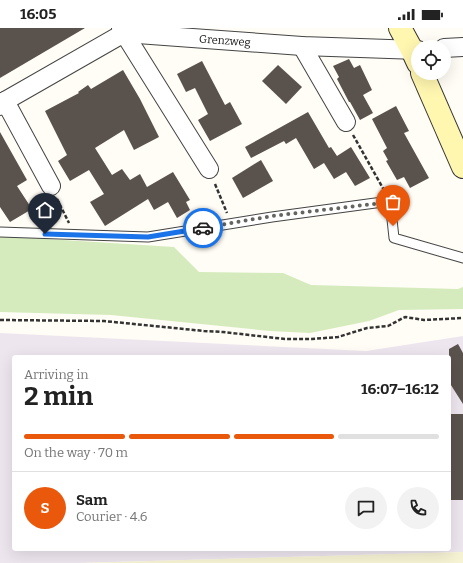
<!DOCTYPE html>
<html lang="en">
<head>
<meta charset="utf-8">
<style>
  body { margin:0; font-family:Bitter,serif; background:#f2f2f2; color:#222; height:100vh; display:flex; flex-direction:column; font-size:15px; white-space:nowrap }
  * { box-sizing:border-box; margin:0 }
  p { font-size:13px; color:#767676 }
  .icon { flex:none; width:22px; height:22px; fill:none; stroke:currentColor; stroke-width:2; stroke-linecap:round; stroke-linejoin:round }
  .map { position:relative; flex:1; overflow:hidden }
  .drawer { position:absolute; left:12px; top:327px; width:439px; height:196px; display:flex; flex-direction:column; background:#fff; border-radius:4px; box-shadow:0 4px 16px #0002 }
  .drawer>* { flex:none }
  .fabs { position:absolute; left:411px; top:12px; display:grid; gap:8px }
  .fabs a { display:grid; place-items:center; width:40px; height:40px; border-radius:50%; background:#fff; box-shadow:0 4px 16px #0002; font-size:20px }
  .pin { position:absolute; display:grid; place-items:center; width:34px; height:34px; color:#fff; margin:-41px -17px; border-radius:50% 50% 50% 0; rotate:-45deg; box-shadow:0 0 4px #0007 }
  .pin .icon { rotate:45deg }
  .courier { position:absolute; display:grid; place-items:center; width:40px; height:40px; margin:-20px; border:3px solid #1a73e8; border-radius:50%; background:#fff; color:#222; box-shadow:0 1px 5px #0007 }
  .overview em { font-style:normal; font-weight:700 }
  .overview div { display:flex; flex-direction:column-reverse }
  .overview { display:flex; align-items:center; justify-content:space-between; height:68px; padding:0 12px }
  h1 { font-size:26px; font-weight:700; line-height:30px }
  .bar { display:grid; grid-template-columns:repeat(4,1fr); gap:6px 4px; align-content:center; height:48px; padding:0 12px }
  .bar i { height:5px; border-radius:3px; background:#e0e0e0 }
  .bar .selected { background:#ea580c }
  .bar p { grid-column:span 4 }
  .line { display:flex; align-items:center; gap:10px; padding:0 12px; border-top:1px solid #e0e0e0 }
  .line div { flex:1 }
  .round { display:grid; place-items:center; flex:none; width:42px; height:42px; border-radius:21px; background:#f2f2f2 }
  .status { display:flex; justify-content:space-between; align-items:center; height:28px; padding:0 20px; background:#fff; direction:ltr }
  .status svg { height:11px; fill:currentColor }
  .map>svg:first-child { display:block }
</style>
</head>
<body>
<div class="status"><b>16:05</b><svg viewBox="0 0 49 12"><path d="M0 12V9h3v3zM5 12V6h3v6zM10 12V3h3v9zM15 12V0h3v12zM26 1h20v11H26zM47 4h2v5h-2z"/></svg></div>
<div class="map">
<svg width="463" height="535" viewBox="0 0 463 535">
  <rect width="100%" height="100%" fill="#fffdf5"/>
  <!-- industrial -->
  <path fill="#eee6ef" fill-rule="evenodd" d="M0,305L366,323L463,308V524L79,535H0ZM14,329H449V521H14Z"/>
  <!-- farmland -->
  <path fill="#f6f3d4" d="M463,524V535H79Z"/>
  <!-- green -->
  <path fill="#d5ebbd" d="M0,208L174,219L199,244L283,245L311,257L458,261L463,259V281L399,282L369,293L310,305L270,303L111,287L0,284Z"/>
  <!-- building -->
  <g fill="#5a524d">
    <path d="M0,0H85L0,50Z"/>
    <path d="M349,31L354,40L360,37L372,62L363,67L373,85L360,92L350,74H349L337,51L339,49L333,38Z"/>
    <path d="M202,33L225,77L230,74L242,96L210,113L198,92L208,86L195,60L186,64L177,46Z"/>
    <path d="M278,37L302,59L286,76L262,53Z"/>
    <path d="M123,42L140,71L159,109L134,122L124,102L95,120L112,147L122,141L130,152L140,146L147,159L173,144L190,172L186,174L190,182L177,190L168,174L154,182L148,171L105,198L90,174L104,166L89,142L70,153L58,133L67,127L45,83L79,65L78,64L88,57L91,61Z"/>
    <path d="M396,78L409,103L404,105L429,150L410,160L404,149L397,152L386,133L388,132L383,123L387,120L372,91Z"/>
    <path d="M308,84L329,120L331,119L337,128L351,119L370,150L355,158L346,144L334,151L324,135L314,141L296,110L286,116L284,113L251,130L245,119Z"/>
    <path d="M0,104L27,152L17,158L32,181L10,194L0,179Z"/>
    <path d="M261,132L273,153L243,170L232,150Z"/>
    <path d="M458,316L463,325V376L449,354V321Z"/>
    <rect x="449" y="386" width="14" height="86"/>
  </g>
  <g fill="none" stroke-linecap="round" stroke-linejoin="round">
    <!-- lane casing -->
    <g stroke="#444" stroke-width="11">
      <path id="lane" d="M0,204L148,209L272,189L390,173L394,210L463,230"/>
    </g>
    <!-- street casing -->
    <g stroke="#444" stroke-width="20">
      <g id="street">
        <path id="s1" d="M121,0L124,5L302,18L418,22"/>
        <path d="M302,18L346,94"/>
        <path d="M444,20L463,19"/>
        <path d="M5,73L51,158"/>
        <path d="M0,78L5,73L124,5L209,141"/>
      </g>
    </g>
    <!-- secondary casing -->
    <g stroke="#333" stroke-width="24">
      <g id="secondary">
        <path d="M400,0L412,22L418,35"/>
        <path d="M422,45L463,139"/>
      </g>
    </g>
    <!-- path -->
    <g stroke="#333" stroke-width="2.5" stroke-dasharray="4 2" stroke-linecap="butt">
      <path d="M353,107L384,162"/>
      <path d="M215,156L227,185"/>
      <path d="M57,171L69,195"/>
      <path d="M0,292L104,293L204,303L223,304L285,311H312L338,309L367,300L388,298L405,289L424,292L463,290"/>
    </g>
    <!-- lane -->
    <use href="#lane" stroke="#fff" stroke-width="9"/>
    <!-- street -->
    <use href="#street" stroke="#fff" stroke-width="18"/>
    <!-- secondary -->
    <use href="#secondary" stroke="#fff6b0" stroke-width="22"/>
  </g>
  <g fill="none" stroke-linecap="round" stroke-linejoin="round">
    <!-- done -->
    <path stroke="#646461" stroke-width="4" stroke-dasharray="0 7.2" d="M203,200L272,188L390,174L393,198"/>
    <!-- route -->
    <path stroke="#1a73e8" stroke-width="5" d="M45,206L148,209L203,200"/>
  </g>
  <g text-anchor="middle" stroke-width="4" stroke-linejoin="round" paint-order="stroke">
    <!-- street labels -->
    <g font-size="11" fill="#111" stroke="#fff">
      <text dy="4" stroke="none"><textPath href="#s1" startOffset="107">Grenzweg</textPath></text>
    </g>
  </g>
</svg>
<div class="fabs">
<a><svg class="icon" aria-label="locate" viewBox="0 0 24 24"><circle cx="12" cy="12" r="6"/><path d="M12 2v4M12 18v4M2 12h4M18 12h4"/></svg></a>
</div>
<div class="pin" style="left:393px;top:198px;background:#ea580c"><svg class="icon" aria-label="bag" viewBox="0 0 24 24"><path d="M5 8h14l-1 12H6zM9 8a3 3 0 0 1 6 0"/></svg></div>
<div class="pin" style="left:45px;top:206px;background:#1f2937"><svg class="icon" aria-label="home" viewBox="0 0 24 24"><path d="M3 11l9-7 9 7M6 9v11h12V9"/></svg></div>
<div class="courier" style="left:203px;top:200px"><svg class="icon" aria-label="car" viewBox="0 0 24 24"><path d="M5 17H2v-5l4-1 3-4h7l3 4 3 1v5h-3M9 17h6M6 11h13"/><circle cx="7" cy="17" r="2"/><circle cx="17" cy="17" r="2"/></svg></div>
<section class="drawer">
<div class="overview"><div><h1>2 min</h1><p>Arriving in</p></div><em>16:07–16:12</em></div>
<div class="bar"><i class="selected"></i><i class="selected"></i><i class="selected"></i><i></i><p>On the way · 70 m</p></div>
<div class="line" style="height:72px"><b class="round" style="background:#ea580c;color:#fff">S</b><div><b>Sam</b><p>Courier · 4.6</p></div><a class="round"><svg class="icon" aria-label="chat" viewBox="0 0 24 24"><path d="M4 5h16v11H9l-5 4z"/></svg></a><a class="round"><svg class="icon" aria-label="phone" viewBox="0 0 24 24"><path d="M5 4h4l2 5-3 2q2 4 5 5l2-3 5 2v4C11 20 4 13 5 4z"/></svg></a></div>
</section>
</div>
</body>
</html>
